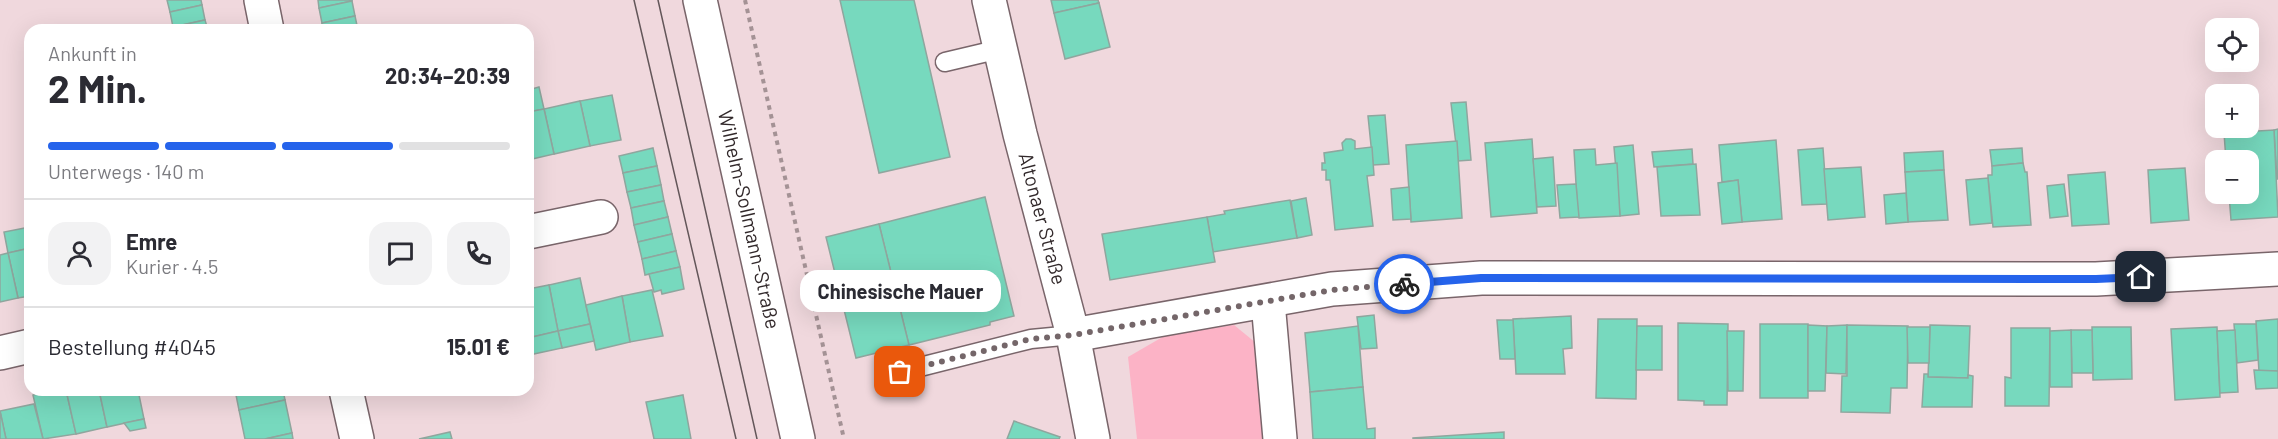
<!DOCTYPE html>
<html lang="de">
<head>
<meta charset="utf-8">
<style>
  body { margin:0; font-family:Barlow,sans-serif; background:#f2f2f3; color:#2b2b33; height:100vh; display:flex; flex-direction:column; font-size:22px; white-space:nowrap }
  * { box-sizing:border-box; margin:0 }
  p { font-size:20px; color:#7c7c81 }
  .icon { flex:none; width:33px; height:33px; fill:none; stroke:currentColor; stroke-width:2; stroke-linecap:round; stroke-linejoin:round }
  .map { position:relative; flex:1; overflow:hidden }
  .sheet { position:absolute; left:24px; top:24px; width:510px; height:372px; display:flex; flex-direction:column; background:#fff; border-radius:18px; box-shadow:0 6px 24px #0002 }
  .sheet>* { flex:none }
  .controls { position:absolute; left:2205px; top:18px; display:grid; gap:12px }
  .controls a { display:grid; place-items:center; width:54px; height:54px; border-radius:12px; background:#fff; box-shadow:0 6px 24px #0002; font-size:30px }
  .pin { position:absolute; display:grid; place-items:center; width:51px; height:51px; color:#fff; margin:-26px; border-radius:12px; box-shadow:0 3px 9px #0006 }
  .courier { position:absolute; display:grid; place-items:center; width:60px; height:60px; margin:-30px; border:4px solid #2563eb; border-radius:50%; background:#fff; color:#222; box-shadow:0 2px 8px #0007 }
  .bubble { position:absolute; height:42px; border-radius:18px; background:#fff; box-shadow:0 6px 24px #0002; font-size:20px; font-weight:700; line-height:42px; text-align:center }
  .headline em { font-style:normal; font-weight:700 }
  .headline div { display:flex; flex-direction:column-reverse }
  .headline { display:flex; align-items:center; justify-content:space-between; height:102px; padding:0 24px }
  h1 { font-size:39px; font-weight:700; line-height:45px }
  .bar { display:grid; grid-template-columns:repeat(4,1fr); gap:9px 6px; align-content:center; height:72px; padding:0 24px }
  .bar i { height:8px; border-radius:4px; background:#e1e1e2 }
  .bar .on { background:#2563eb }
  .bar p { grid-column:span 4 }
  .line { display:flex; align-items:center; gap:15px; padding:0 24px; border-top:2px solid #e1e1e2 }
  .line div { flex:1 }
  .round { display:grid; place-items:center; flex:none; width:63px; height:63px; border-radius:18px; background:#f2f2f3 }
  .map>svg:first-child { display:block }
</style>
</head>
<body>
<div class="map">
<svg width="2278" height="439" viewBox="0 0 2278 439">
  <rect width="100%" height="100%" fill="#f0d8dd"/>
  <!-- green -->
  <path fill="#fcb3c6" d="M1234,325L1256,343L1265,439H1137L1128,357L1166,335Z"/>
  <!-- building -->
  <g fill="#77d9be" stroke="#8fa69e" stroke-width="1.5">
    <path d="M167,0H201L202,5L170,12Z"/>
    <path d="M318,0H352V1L319,8Z"/>
    <path d="M840,0H914L950,157L879,173Z"/>
    <path d="M1051,0H1098L1099,3L1054,13Z"/>
    <path d="M352,1L355,16L322,23L319,8Z"/>
    <path d="M1099,3L1110,47L1065,59L1054,13Z"/>
    <path d="M202,5L205,20L173,27L170,12Z"/>
    <path d="M355,16L358,30H324L322,23Z"/>
    <path d="M205,20L208,30H174L173,27Z"/>
    <path d="M539,87L544,109L528,112V90Z"/>
    <path d="M612,95L621,140L590,146L580,101Z"/>
    <path d="M580,101L590,146L554,154L544,109Z"/>
    <path d="M1466,102L1471,160L1458,161L1451,103Z"/>
    <path d="M544,109L554,154L528,160V112Z"/>
    <path d="M1385,115L1389,164L1373,165L1368,116Z"/>
    <path d="M2278,129V179H2277L2274,130Z"/>
    <path d="M2274,130L2278,217L2231,220L2229,194H2248V160H2226L2224,133Z"/>
    <path d="M1346,139H1351L1355,141V149L1372,147L1374,175L1367,176L1373,226L1335,230L1330,180H1326V170H1322V163H1325L1324,153L1343,150L1342,143Z"/>
    <path d="M1532,139L1537,213L1491,217L1485,143Z"/>
    <path d="M1776,140L1782,219L1742,222L1738,180L1722,182L1719,145Z"/>
    <path d="M1457,141L1462,218L1411,222L1406,145Z"/>
    <path d="M1633,145L1639,214L1620,216L1614,147Z"/>
    <path d="M653,148L657,166L623,173L619,156Z"/>
    <path d="M1823,148L1827,204L1802,205L1798,150Z"/>
    <path d="M2022,148L2023,163L1992,166L1990,150Z"/>
    <path d="M1595,149L1596,165L1617,163L1620,216L1579,218L1578,217L1574,150Z"/>
    <path d="M1692,149L1693,164L1654,167L1652,152Z"/>
    <path d="M1943,151L1944,170L1905,172L1904,153Z"/>
    <path d="M1553,157L1556,206L1537,207L1533,159Z"/>
    <path d="M2023,163L2025,172H2027L2031,225L1993,227L1988,178V175H1992V166Z"/>
    <path d="M1696,164L1700,215L1661,216L1657,167Z"/>
    <path d="M657,166L661,185L627,192L623,173Z"/>
    <path d="M1861,167L1865,217L1828,220L1824,169Z"/>
    <path d="M2185,168L2189,220L2151,223L2148,170Z"/>
    <path d="M1944,170L1948,220L1908,222L1905,172Z"/>
    <path d="M2105,172L2109,224L2072,226L2068,175Z"/>
    <path d="M1988,178L1992,223L1970,225L1966,180Z"/>
    <path d="M1738,180L1742,222L1722,224L1718,183Z"/>
    <path d="M1576,184L1579,217L1560,218L1557,185Z"/>
    <path d="M2064,184L2068,216L2050,218L2047,186Z"/>
    <path d="M661,185L664,201L631,208L627,192Z"/>
    <path d="M1409,187L1411,219L1393,220L1391,189Z"/>
    <path d="M1906,193L1908,222L1886,224L1884,195Z"/>
    <path d="M985,197L1014,316L990,322V325L909,345L879,224Z"/>
    <path d="M1306,198L1312,235L1297,238L1291,201Z"/>
    <path d="M1290,200L1297,238L1213,252L1207,217L1225,214L1224,211Z"/>
    <path d="M664,201L668,217L634,225L631,208Z"/>
    <path d="M668,217L672,234L638,242L634,225Z"/>
    <path d="M1207,217L1215,262L1110,280L1102,234Z"/>
    <path d="M879,224L909,345L856,358L826,237Z"/>
    <path d="M30,227V248L8,253L4,232Z"/>
    <path d="M672,234L676,251L642,259L638,242Z"/>
    <path d="M30,248V296L18,298L8,253Z"/>
    <path d="M676,251L680,267L645,275L642,259Z"/>
    <path d="M8,253L18,298L0,302V255Z"/>
    <path d="M680,267L684,289L662,294L661,290L654,292L649,274Z"/>
    <path d="M580,278L590,324L558,331L549,285Z"/>
    <path d="M549,285L558,331L528,338V289Z"/>
    <path d="M652,290L663,336L630,342L622,296Z"/>
    <path d="M622,296L630,342L596,350L586,305Z"/>
    <path d="M1374,315L1377,348L1361,349L1357,317Z"/>
    <path d="M1571,316L1572,348L1563,349L1565,374H1516L1513,319Z"/>
    <path d="M1598,319H1637L1636,399L1596,398Z"/>
    <path d="M2278,319V371L2259,372L2256,321Z"/>
    <path d="M1497,320H1513L1515,359H1500Z"/>
    <path d="M1678,323L1728,324L1727,405H1704V401L1678,400Z"/>
    <path d="M590,324L594,341L562,348L558,331Z"/>
    <rect x="1760" y="324" width="48" height="74"/>
    <path d="M2234,324H2256L2258,360L2237,363Z"/>
    <path d="M1808,325L1827,326L1825,391H1808Z"/>
    <path d="M1847,325L1846,374L1826,373L1827,326Z"/>
    <path d="M1847,325L1908,326L1907,388H1891L1890,413L1841,412L1842,376H1847Z"/>
    <path d="M1930,325L1970,326L1968,378L1928,377Z"/>
    <path d="M1358,326L1363,387L1310,392L1305,333Z"/>
    <path d="M1637,326H1662V370H1636Z"/>
    <path d="M1907,327H1930L1929,363H1908Z"/>
    <path d="M2092,327H2131L2132,379L2093,380Z"/>
    <path d="M2217,327L2220,397L2175,400L2171,329Z"/>
    <path d="M2011,328H2050L2049,406H2005V377L2011,378Z"/>
    <path d="M2071,330H2092L2093,373H2072Z"/>
    <path d="M2071,330L2072,387H2050V331Z"/>
    <path d="M2235,330L2238,392L2220,393L2217,331Z"/>
    <path d="M558,331L562,348L529,355L528,338Z"/>
    <path d="M1727,331H1744L1743,391H1728Z"/>
    <path d="M2254,370L2278,371V388L2256,389Z"/>
    <path d="M1924,374H1928V377L1968,378V375L1973,376L1972,407H1922Z"/>
    <path d="M1363,387L1367,429L1375,428V439H1313L1310,392Z"/>
    <path d="M56,390H66L76,434L43,439L33,395Z"/>
    <path d="M66,390H99L107,427L76,434Z"/>
    <path d="M99,390H138L144,419L107,427Z"/>
    <path d="M235,390H283L285,400L239,410Z"/>
    <path d="M683,395L691,439H654L646,402Z"/>
    <path d="M285,400L292,433L265,439H245L239,410Z"/>
    <path d="M34,404L43,439H6L0,411Z"/>
    <path d="M0,411L6,439H0Z"/>
    <path d="M144,419L146,428L130,431L124,423Z"/>
    <path d="M1014,421L1060,437L1059,439H1007Z"/>
    <path d="M450,432L452,439H419Z"/>
    <path d="M1504,432V439H1413V438Z"/>
    <path d="M292,433L293,439H265Z"/>
  </g>
  <g fill="none" stroke-linecap="round" stroke-linejoin="round">
    <!-- lane casing -->
    <g stroke="#79656a" stroke-width="21">
      <g id="lane">
        <path d="M945,62L1000,49"/>
        <path d="M900,372L1031,339L1073,335"/>
      </g>
    </g>
    <!-- street casing -->
    <g stroke="#79656a" stroke-width="36">
      <g id="street">
        <path d="M261,0L267,30"/>
        <path id="s1" d="M989,0L1020,134L1073,335L1093,439"/>
        <path d="M528,232L601,217"/>
        <path d="M1268,302L1280,439"/>
        <path d="M1073,335L1332,289L1481,278L2096,279L2278,269"/>
        <path d="M0,353L30,346"/>
        <path d="M346,390L357,439"/>
      </g>
    </g>
    <!-- secondary casing -->
    <g stroke="#79656a" stroke-width="36">
      <g id="secondary">
        <path id="s2" d="M700,0L798,439"/>
      </g>
    </g>
    <!-- path -->
    <path stroke="#a49295" stroke-width="4" stroke-dasharray="4.5 4.5" stroke-linecap="butt" d="M745,0L844,439"/>
    <!-- lane -->
    <use href="#lane" stroke="#fff" stroke-width="18"/>
    <!-- street -->
    <use href="#street" stroke="#fff" stroke-width="33"/>
    <!-- secondary -->
    <use href="#secondary" stroke="#fff" stroke-width="33"/>
    <!-- tram -->
    <g stroke="#635659" stroke-width="1.5">
      <path d="M634,0L736,439"/>
      <path d="M658,0L757,439"/>
    </g>
  </g>
  <g fill="none" stroke-linecap="round" stroke-linejoin="round">
    <!-- done -->
    <path stroke="#746669" stroke-width="6" stroke-dasharray="0 10.8" d="M900,372L1031,339L1073,335L1332,290L1404,284"/>
    <!-- route -->
    <path stroke="#2563eb" stroke-width="8" d="M1404,284L1481,278L2096,279L2141,277"/>
  </g>
  <g text-anchor="middle" stroke-width="4.5" stroke-linejoin="round" paint-order="stroke">
    <!-- street labels -->
    <g font-size="20" fill="#31282a" stroke="#fff">
      <text dy="7" stroke="none"><textPath href="#s1" startOffset="225">Altonaer Straße</textPath></text>
      <text dy="7" stroke="none"><textPath href="#s2" startOffset="225">Wilhelm-Sollmann-Straße</textPath></text>
    </g>
  </g>
</svg>
<div class="controls">
<a><svg class="icon" aria-label="locate" viewBox="0 0 24 24"><circle cx="12" cy="12" r="6"/><path d="M12 2v4M12 18v4M2 12h4M18 12h4"/></svg></a>
<a>+</a>
<a>−</a>
</div>
<div class="pin" style="left:900px;top:372px;background:#ea580c"><svg class="icon" aria-label="bag" viewBox="0 0 24 24"><path d="M5 8h14l-1 12H6zM9 8a3 3 0 0 1 6 0"/></svg></div>
<div class="pin" style="left:2141px;top:277px;background:#1f2937"><svg class="icon" aria-label="home" viewBox="0 0 24 24"><path d="M3 11l9-7 9 7M6 9v11h12V9"/></svg></div>
<div class="courier" style="left:1404px;top:284px"><svg class="icon" aria-label="bike" viewBox="0 0 24 24"><circle cx="6" cy="16" r="4"/><circle cx="18" cy="16" r="4"/><path d="M6 16l4-8h5l3 8M10 8l3 8H6M13 5h3"/></svg></div>
<div class="bubble" style="left:800px;top:270px;width:201px">Chinesische Mauer</div>
<section class="sheet">
<div class="headline"><div><h1>2 Min.</h1><p>Ankunft in</p></div><em>20:34–20:39</em></div>
<div class="bar"><i class="on"></i><i class="on"></i><i class="on"></i><i></i><p>Unterwegs · 140 m</p></div>
<div class="line" style="height:108px"><a class="round"><svg class="icon" aria-label="person" viewBox="0 0 24 24"><circle cx="12" cy="8" r="4"/><path d="M4 21q1-7 8-7t8 7"/></svg></a><div><b>Emre</b><p>Kurier · 4.5</p></div><a class="round"><svg class="icon" aria-label="chat" viewBox="0 0 24 24"><path d="M4 5h16v11H9l-5 4z"/></svg></a><a class="round"><svg class="icon" aria-label="phone" viewBox="0 0 24 24"><path d="M5 4h4l2 5-3 2q2 4 5 5l2-3 5 2v4C11 20 4 13 5 4z"/></svg></a></div>
<div class="line" style="height:78px"><div>Bestellung #4045</div><b>15.01 €</b></div>
</section>
</div>
</body>
</html>
